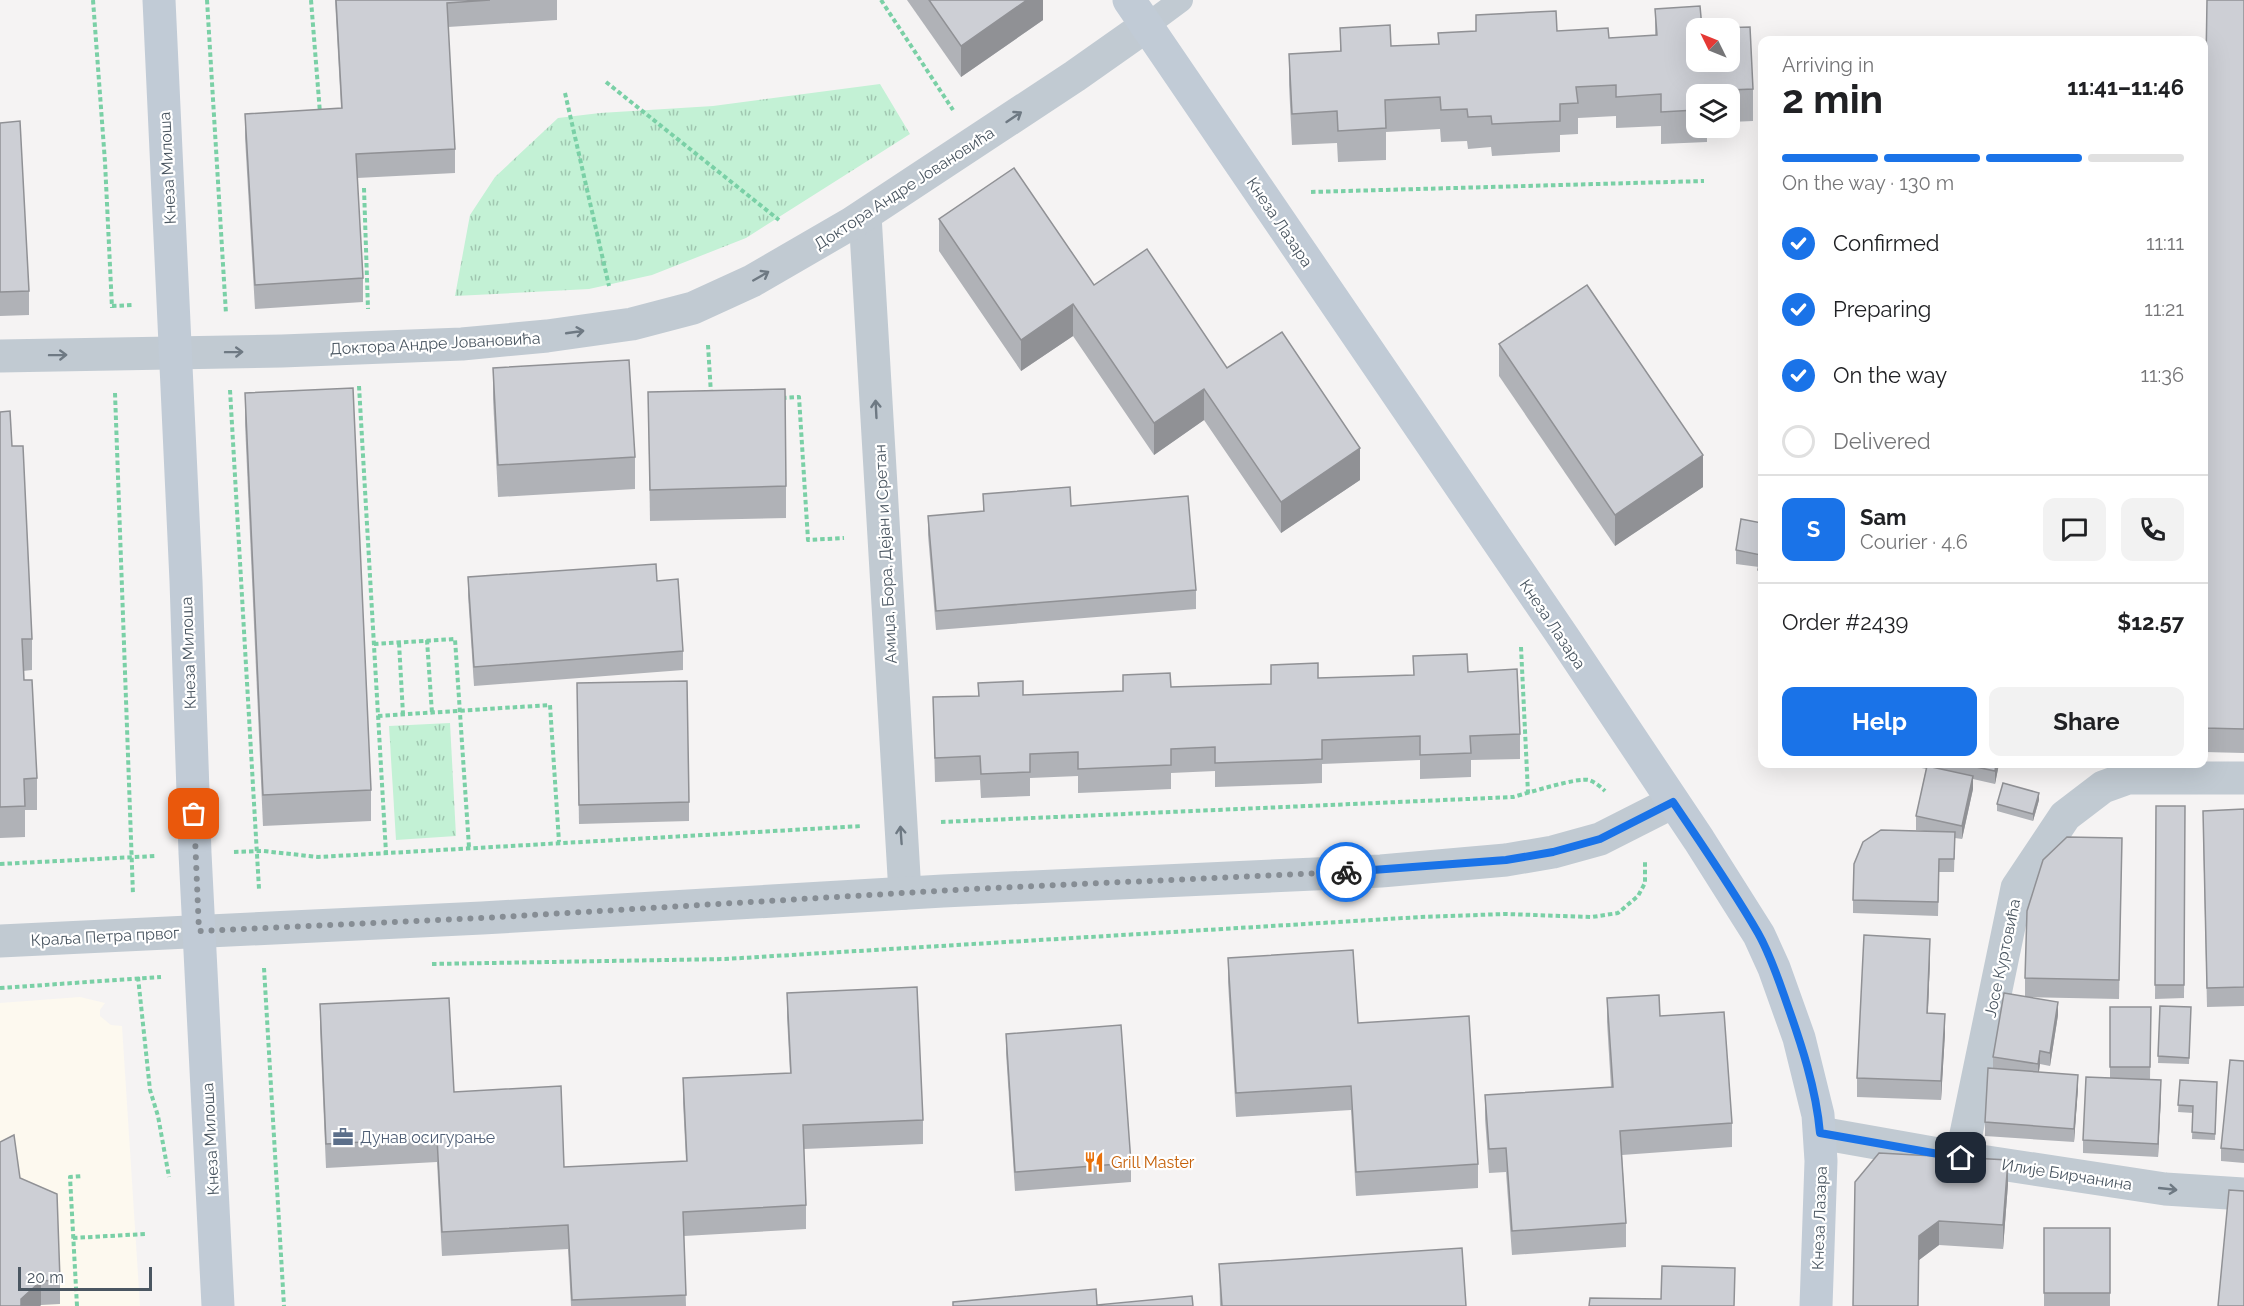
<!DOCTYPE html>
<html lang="en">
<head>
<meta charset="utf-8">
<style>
  body { margin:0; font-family:Raleway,sans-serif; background:#f2f2f2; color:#202124; height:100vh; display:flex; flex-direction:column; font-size:22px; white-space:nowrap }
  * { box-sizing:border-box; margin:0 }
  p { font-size:20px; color:#757577 }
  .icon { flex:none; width:33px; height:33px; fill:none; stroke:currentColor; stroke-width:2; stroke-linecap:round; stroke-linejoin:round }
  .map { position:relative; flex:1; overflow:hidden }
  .side { position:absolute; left:1758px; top:36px; width:450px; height:732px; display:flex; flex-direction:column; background:#fff; border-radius:12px; box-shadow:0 6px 24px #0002 }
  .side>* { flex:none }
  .needle { width:39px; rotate:313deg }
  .controls { position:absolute; left:1686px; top:18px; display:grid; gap:12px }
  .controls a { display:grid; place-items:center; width:54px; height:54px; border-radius:12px; background:#fff; box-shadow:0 6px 24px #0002; font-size:30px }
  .scale { position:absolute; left:18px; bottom:15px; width:134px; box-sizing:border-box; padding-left:6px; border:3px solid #4a5661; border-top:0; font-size:16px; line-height:21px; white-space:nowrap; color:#4a5661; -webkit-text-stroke:4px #fff; paint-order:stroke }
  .pin { position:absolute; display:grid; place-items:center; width:51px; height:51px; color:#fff; margin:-26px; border-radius:12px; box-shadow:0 3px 9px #0006 }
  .courier { position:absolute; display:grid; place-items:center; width:60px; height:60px; margin:-30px; border:4px solid #1a73e8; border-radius:50%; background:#fff; color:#222; box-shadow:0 2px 8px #0007 }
  .overview em { font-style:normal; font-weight:700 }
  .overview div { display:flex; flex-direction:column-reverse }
  .overview { display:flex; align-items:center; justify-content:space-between; height:102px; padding:0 24px }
  h1 { font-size:39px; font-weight:700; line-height:45px }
  .bar { display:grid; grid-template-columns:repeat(4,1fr); gap:9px 6px; align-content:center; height:72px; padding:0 24px }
  .bar i { height:8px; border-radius:4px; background:#e0e0e0 }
  .bar .on { background:#1a73e8 }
  .bar p { grid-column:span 4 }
  .line { display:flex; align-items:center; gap:15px; padding:0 24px; border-top:2px solid #e0e0e0 }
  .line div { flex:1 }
  .round { display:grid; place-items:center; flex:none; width:63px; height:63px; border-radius:12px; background:#f2f2f2 }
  ol { padding:0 24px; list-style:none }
  li { display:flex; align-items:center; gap:18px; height:66px }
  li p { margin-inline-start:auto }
  li .icon { padding:6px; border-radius:50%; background:#1a73e8; color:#fff; stroke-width:4 }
  li:last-child { color:#757577 }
  li i { width:33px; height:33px; border:3px solid #e0e0e0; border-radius:50% }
  .button { display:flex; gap:12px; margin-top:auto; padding:12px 24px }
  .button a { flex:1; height:69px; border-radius:12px; background:#1a73e8; color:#fff; font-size:24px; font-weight:700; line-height:69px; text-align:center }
  .button a+a { background:#f2f2f2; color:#202124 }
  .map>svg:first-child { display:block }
</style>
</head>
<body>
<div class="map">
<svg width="2244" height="1306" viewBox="0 0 2244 1306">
  <defs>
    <pattern id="park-tufts" width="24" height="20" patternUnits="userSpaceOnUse" patternTransform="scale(1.5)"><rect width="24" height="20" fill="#c3f1d5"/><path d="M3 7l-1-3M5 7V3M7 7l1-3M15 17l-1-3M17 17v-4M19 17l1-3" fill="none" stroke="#a0c6b0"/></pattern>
  </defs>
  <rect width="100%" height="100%" fill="#f5f3f3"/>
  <!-- commercial -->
  <path fill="#fdf9ef" d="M80,997L105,1003L100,1010V1016L111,1025L122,1026L140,1306H0V1003Z"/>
  <!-- park -->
  <g fill="url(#park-tufts)">
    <path d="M880,84L910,134L746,238L652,275L589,289L455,296L470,215L495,177L558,118L600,113L713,106Z"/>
    <path d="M450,723L456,836L396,840L389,726Z"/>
  </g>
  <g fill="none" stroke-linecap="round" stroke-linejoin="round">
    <!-- path -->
    <g stroke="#7ad0a6" stroke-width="4" stroke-dasharray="4.5 3" stroke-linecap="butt">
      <path d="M93,0L105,162L112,308"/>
      <path d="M207,0L226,314"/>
      <path d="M311,0L320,113"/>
      <path d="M881,0L953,110"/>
      <path d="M606,82L779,220"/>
      <path d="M565,93L609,286"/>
      <path d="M364,188L368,309"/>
      <path d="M1311,192L1704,181"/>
      <path d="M112,306L133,305"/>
      <path d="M708,345L711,394"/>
      <path d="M359,386L386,853"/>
      <path d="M230,390L259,889"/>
      <path d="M115,393L133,895"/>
      <path d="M782,398L799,397L808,540L844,538"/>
      <path d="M427,640L432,713"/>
      <path d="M399,643L403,714"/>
      <path d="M374,644L455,639L469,847"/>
      <path d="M1521,647L1528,793"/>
      <path d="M378,716L550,705L559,842"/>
      <path d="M941,822L1513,797C1528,793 1578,777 1589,780C1595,782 1601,787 1605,791"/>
      <path d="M234,852L263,851L318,857L862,826"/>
      <path d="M0,864L155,856"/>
      <path d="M432,964L725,959L1421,917L1505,914L1592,917L1618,913L1638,896L1645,883V860"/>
      <path d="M264,968L284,1306"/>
      <path d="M138,977L150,1090L158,1116L169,1177"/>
      <path d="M0,988L161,977"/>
      <path d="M73,1238L145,1234"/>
      <path d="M77,1306L70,1177L82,1176"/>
    </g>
    <!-- lane -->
    <path stroke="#c1cad2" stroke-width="24" d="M1146,26L1181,0"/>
    <!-- street -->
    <g stroke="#c1cad2" stroke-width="33">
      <path d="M865,215L905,893"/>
      <path d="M0,356L282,351L462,344L547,336L632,324L693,308L752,281L852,223L1075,76L1146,26"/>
      <path d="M0,941L482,918L943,891L1381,871L1506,860L1553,852L1600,839L1673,802"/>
      <path d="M1820,1133L1961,1158L2165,1189L2244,1194"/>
      <path d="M1961,1158L2017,888L2065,816L2103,787L2128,778H2244"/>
    </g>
    <!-- secondary -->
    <g stroke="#c1cbd6" stroke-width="33">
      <path d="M159,0L186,581L195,853L218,1306"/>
      <path d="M1129,0L1564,638L1699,840L1759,935L1774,968L1799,1038L1818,1115L1821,1161L1816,1306"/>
    </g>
  </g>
  <!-- wall -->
  <g fill="#b0b2b7">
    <path d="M335,0H557V20L448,27L455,149V173L357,178L363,278V302L255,309L245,138V114L341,108Z"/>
    <path d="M907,0H1043V20L961,77Z"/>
    <path d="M2244,0V753L2204,752V185Z"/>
    <path d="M1655,9L1702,28L1753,89V121L1730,122V94H1696V128H1707V142L1661,144V126L1616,128V116L1578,118V134L1560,135V152L1492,156L1491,147L1468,149L1467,141L1441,142L1440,129L1386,132V160L1338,162L1337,143L1292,145L1289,85V54L1340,51V28L1391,46L1438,44L1476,31V15L1557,31L1609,38L1655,36Z"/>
    <path d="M0,123L29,291V315L0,316Z"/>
    <path d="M939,219L1094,285L1227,368L1360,480L1281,533L1204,420L1154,455L1073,336L1021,371L939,251Z"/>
    <path d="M1499,344L1703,487L1615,546L1499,376Z"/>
    <path d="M493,368L635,457V489L498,497L493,399Z"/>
    <path d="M648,392L786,486V518L650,521Z"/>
    <path d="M245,393L371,790V821L263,826L245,424Z"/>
    <path d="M0,412L12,446L32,639V670L23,671L37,778V810H25V837L0,838Z"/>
    <path d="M983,494L1071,506L1196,590V609L936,630L928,535V516L983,511Z"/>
    <path d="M1762,523V584L1758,583L1759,567L1736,564V550Z"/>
    <path d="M468,577L657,581L683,651V670L474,686L468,596Z"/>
    <path d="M1271,665L1318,678L1413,675L1468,672L1520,734V759L1471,760V777L1420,779V760L1322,764V783L1302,784L1215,787V771L1171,773V789L1078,793V776L1030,778V796L981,798L980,780L935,782L933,697L978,696V683L1023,695L1123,691V675L1171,687L1271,684Z"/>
    <path d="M577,702L689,802V821L579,824Z"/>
    <path d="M1903,764H1999L1995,784L1973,779V789L1962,839L1955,838L1954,872H1939L1938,916L1853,913V900L1924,831L1916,830V816L1926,769Z"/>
    <path d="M2039,800L2033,821L1997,811V804Z"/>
    <path d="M2156,806H2185L2184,998L2155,999Z"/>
    <path d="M2244,809V1006L2207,1007L2203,830Z"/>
    <path d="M2122,838L2119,999L2025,997V978Z"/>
    <path d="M1228,958L1358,1023L1478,1164V1188L1356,1196L1351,1110L1236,1117L1228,982Z"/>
    <path d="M1930,958L1928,1013L1945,1033L1941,1100L1857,1097V1078Z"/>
    <path d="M787,993L923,1120V1144L804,1149L806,1205V1229L684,1236L686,1306H571L568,1249L442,1256L437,1162L326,1168L320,1028V1004L454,1092L564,1167L686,1161L683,1102V1078L790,1073L787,1017Z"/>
    <path d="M1607,998L1660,1016L1732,1123V1147L1622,1155L1626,1223V1247L1512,1255L1506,1172L1489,1173L1485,1119V1095L1611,1087L1607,1022Z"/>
    <path d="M2160,1006L2191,1007L2189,1064L2158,1063Z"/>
    <path d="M2110,1007H2151L2150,1080L2161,1093L2158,1157L2083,1153V1140L2110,1078Z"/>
    <path d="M2058,1015L2050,1066L2040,1064L2039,1072L2078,1088L2074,1142L1985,1136V1122L1993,1068V1057Z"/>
    <path d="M1006,1034L1131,1163V1182L1015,1191L1006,1053Z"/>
    <path d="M2244,1061V1163L2221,1161V1148Z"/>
    <path d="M2180,1080L2217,1089L2215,1140L2192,1139L2193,1113L2178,1112Z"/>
    <path d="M20,1178L60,1280V1304L41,1305L40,1306H0Z"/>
    <path d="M1855,1182L2008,1184L2003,1249L1939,1245L1919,1260Z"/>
    <rect x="2044" y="1228" width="66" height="78"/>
    <path d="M1219,1264L1466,1306H1220Z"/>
  </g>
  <!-- shaded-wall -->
  <g fill="#909195">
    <path d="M1027,0H1043V20L961,77V46Z"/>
    <path d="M1073,304V336L1021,371V340Z"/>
    <path d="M1204,389V420L1154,455V423Z"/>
    <path d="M1360,448V480L1281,533V502Z"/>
    <path d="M1703,455V487L1615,546V515Z"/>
    <path d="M1996,764H1999L1995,784V771Z"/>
    <path d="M1973,776V789L1962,839V826Z"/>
    <path d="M2039,793V800L2033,821V814Z"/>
    <path d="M1930,939V958L1927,1032V1013Z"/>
    <path d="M2058,1002V1015L2050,1066V1053Z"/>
    <path d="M1945,1014V1033L1941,1100V1081Z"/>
    <path d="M2040,1051V1064L2038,1077V1064Z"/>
    <path d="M2078,1075V1088L2074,1142V1129Z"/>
    <path d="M2161,1080V1093L2158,1157V1144Z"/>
    <path d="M2008,1160V1184L2003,1249V1225Z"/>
    <path d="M1939,1221V1245L1919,1260V1236Z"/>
    <path d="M41,1281V1305L40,1306H21V1299Z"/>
  </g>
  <!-- building -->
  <g fill="#cdcfd5" stroke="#909195" stroke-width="1.5">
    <path d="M336,0H490L447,3L455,149L356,154L363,278L255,285L245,114L342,108Z"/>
    <path d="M929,0H1027L961,46Z"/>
    <path d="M2207,0H2244V729L2204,728V185Z"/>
    <path d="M1700,6L1702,28H1696V62H1730V28H1718L1750,27L1753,89L1706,91V94H1696V110L1661,112V94L1616,97V85L1576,87L1578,103L1560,104V121L1492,124L1491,116L1468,117L1467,109L1441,110L1440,97L1385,100L1386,128L1338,131L1337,111L1292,114L1289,54L1341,51L1340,28L1390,25L1391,46L1439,44L1438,33L1476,31V15L1556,11L1557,31L1608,28L1609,38L1657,35L1655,9Z"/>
    <path d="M20,121L29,291L0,292V123Z"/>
    <path d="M1014,168L1094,285L1147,249L1227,368L1282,332L1360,448L1281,502L1204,389L1154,423L1073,304L1021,340L939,219Z"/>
    <path d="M1587,285L1703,455L1615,515L1499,344Z"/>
    <path d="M629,360L635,457L498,465L493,368Z"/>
    <path d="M353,388L371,790L263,795L245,393Z"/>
    <path d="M785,389L786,486L650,490L648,392Z"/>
    <path d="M10,411L12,446H23L32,639H22L24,680H32L37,778L24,779L25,806L0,807V412Z"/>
    <path d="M1070,487L1071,506L1188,496L1196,590L936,611L928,516L984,511L983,494Z"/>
    <path d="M1741,519L1762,523V571L1758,570L1761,555L1736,550Z"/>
    <path d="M656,564L657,581L678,579L683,651L474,667L468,577Z"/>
    <path d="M1467,654L1468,672L1517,669L1520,734L1470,736L1471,753L1420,755V736L1322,740V759L1302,760L1215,763V747L1171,749V765L1078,769V752L1030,754V772L981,774L980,756L935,758L933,697L979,696L978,683L1023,681V695L1123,691V675L1170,673L1171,687L1271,684V665L1318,663V678L1414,675L1413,656Z"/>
    <path d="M687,681L689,802L579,805L577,683Z"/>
    <path d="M1962,764H1996L1995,771Z"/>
    <path d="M1927,766L1973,776L1962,826L1916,816Z"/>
    <path d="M2003,783L2039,793L2033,814L1997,804Z"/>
    <path d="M2156,806H2185L2184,985H2155Z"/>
    <path d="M2244,809V987L2207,988L2203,811Z"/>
    <path d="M1881,830L1955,832L1954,859H1939L1938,902L1853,900L1854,864L1863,842Z"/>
    <path d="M2067,837L2122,838L2119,980L2025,978L2027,911L2043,860Z"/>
    <path d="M1864,935L1930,939L1927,1013L1945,1014L1941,1081L1857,1078Z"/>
    <path d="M1353,950L1358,1023L1469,1016L1478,1164L1356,1172L1351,1086L1236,1093L1228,958Z"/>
    <path d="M917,987L923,1120L803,1125L806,1205L683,1212L686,1295L572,1300L568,1225L442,1232L437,1138L326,1144L320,1004L449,998L454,1092L561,1086L564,1167L687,1161L683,1078L791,1073L787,993Z"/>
    <path d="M2004,993L2058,1002L2050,1053L2040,1051L2038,1064L1993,1057Z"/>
    <path d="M1659,995L1660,1016L1724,1012L1732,1123L1620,1131L1626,1223L1512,1231L1506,1148L1489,1149L1485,1095L1613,1087L1607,998Z"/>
    <path d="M2160,1006L2191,1007L2189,1058L2158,1056Z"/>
    <path d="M2110,1007H2151L2150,1067H2110Z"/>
    <path d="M1121,1025L1131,1163L1015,1172L1006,1034Z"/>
    <path d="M2230,1060L2244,1061V1150L2221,1148Z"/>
    <path d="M1988,1068L2078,1075L2074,1129L1985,1122Z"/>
    <path d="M2086,1077L2161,1080L2158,1144L2083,1140Z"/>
    <path d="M2180,1080L2217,1082L2215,1134L2192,1132L2193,1106L2178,1105Z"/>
    <path d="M14,1135L20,1178L57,1194L60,1280L41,1281L21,1299V1306H0V1142Z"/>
    <path d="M1879,1153L2008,1160L2003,1225L1939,1221L1919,1236L1918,1306H1853L1855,1182Z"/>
    <path d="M2229,1190L2244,1191V1306H2218Z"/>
    <rect x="2044" y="1228" width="66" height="65"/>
    <path d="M1462,1248L1466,1306H1222L1219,1264Z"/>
    <path d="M1662,1266L1735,1268L1734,1306H1589L1590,1298L1661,1299Z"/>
    <path d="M1096,1289L1097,1305L1192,1296L1193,1306H953V1302Z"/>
  </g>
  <!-- one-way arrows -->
  <defs><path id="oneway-shaft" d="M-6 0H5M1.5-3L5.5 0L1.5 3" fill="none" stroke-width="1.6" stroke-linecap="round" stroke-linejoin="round" transform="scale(1.5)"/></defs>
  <g stroke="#6e7983">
    <use href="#oneway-shaft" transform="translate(1014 117) rotate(-34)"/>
    <use href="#oneway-shaft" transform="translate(761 276) rotate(-30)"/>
    <use href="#oneway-shaft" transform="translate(575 332) rotate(-8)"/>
    <use href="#oneway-shaft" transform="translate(234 352) rotate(-1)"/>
    <use href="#oneway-shaft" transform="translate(58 355) rotate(-1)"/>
    <use href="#oneway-shaft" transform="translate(876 409) rotate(-93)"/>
    <use href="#oneway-shaft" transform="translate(901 835) rotate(-94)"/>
    <use href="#oneway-shaft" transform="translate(2168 1189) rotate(6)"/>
  </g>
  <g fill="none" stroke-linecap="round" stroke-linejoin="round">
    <!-- done -->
    <path stroke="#868d94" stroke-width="6" stroke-dasharray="0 10.8" d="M194,814L199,931L482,918L971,889L1346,872"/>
    <!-- route -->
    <path stroke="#1a73e8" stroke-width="8" d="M1346,872L1506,860L1553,852L1600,839L1673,802C1702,845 1732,888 1758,933C1770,954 1778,978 1786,1001C1801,1043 1816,1088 1820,1133L1961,1158"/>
  </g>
  <!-- icons -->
  <defs>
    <g id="office-bare" transform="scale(1.62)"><path d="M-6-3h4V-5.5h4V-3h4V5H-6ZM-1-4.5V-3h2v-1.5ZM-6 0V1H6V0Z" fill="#5c6f8a" stroke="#fff" stroke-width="2.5" paint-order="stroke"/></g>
    <g id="restaurant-bare" transform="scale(1.62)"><path d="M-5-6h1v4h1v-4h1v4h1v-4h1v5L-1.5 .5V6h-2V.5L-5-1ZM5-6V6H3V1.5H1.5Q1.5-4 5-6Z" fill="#e8710a" stroke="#fff" stroke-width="2.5" paint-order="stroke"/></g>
  </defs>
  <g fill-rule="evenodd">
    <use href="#office-bare" x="343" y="1137"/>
    <use href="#restaurant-bare" x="1094" y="1162"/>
  </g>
  <g text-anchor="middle" stroke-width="4.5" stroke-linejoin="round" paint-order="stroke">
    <!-- street labels -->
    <g font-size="16" fill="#4a5661" stroke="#fff">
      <text transform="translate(167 168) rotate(-93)" y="6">Кнеза Милоша</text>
      <text transform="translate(904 188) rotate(-33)" y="6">Доктора Андре Јовановића</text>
      <text transform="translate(1280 222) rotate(56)" y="6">Кнеза Лазара</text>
      <text transform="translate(435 343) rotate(-3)" y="6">Доктора Андре Јовановића</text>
      <text transform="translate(885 554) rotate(-93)" y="6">Амиџа, Бора, Дејан и Сретан</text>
      <text transform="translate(1553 624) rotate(56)" y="6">Кнеза Лазара</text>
      <text transform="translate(188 653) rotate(-92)" y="6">Кнеза Милоша</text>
      <text transform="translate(105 936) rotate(-3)" y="6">Краља Петра првог</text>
      <text transform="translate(2002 958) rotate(-78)" y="6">Јосе Куртовића</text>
      <text transform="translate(210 1139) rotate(-93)" y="6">Кнеза Милоша</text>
      <text transform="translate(2067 1174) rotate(9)" y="6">Илије Бирчанина</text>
      <text transform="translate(1819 1218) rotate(-88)" y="6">Кнеза Лазара</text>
    </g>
    <!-- service labels -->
    <g font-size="16" fill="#4e5e75" stroke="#fff" text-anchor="start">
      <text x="360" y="1143">Дунав осигурање</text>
    </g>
    <!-- food labels -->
    <g font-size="16" fill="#c56008" stroke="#fff" text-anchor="start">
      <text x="1111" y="1168">Grill Master</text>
    </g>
  </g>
</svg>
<div class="controls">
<a><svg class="needle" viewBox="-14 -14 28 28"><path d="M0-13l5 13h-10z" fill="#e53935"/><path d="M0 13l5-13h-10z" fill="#757577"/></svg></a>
<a><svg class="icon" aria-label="layers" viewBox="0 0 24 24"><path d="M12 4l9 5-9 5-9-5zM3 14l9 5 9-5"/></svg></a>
</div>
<div class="scale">20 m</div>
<div class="pin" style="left:194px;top:814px;background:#ea580c"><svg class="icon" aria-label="bag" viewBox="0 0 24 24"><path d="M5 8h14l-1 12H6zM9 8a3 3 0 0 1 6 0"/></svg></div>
<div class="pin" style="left:1961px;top:1158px;background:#1f2937"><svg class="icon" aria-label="home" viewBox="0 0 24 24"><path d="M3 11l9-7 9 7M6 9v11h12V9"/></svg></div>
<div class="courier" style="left:1346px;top:872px"><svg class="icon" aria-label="bike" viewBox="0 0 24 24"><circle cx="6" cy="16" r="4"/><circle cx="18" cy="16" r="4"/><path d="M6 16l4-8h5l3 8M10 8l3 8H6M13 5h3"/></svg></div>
<section class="side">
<div class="overview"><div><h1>2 min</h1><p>Arriving in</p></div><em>11:41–11:46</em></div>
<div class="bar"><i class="on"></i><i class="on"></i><i class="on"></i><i></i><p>On the way · 130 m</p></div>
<ol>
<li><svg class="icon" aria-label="check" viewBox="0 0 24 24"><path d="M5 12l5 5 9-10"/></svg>Confirmed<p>11:11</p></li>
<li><svg class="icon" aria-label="check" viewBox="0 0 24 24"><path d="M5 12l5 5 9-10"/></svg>Preparing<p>11:21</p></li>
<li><svg class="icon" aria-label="check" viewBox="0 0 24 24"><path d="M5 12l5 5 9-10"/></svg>On the way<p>11:36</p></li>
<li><i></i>Delivered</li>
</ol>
<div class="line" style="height:108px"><b class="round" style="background:#1a73e8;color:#fff">S</b><div><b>Sam</b><p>Courier · 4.6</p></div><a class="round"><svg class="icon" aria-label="chat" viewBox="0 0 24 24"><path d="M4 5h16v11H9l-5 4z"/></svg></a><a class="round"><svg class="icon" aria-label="phone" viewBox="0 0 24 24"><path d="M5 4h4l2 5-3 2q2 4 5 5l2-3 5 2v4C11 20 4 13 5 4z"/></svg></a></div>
<div class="line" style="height:78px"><div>Order #2439</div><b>$12.57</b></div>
<div class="button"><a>Help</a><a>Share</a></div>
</section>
</div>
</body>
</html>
